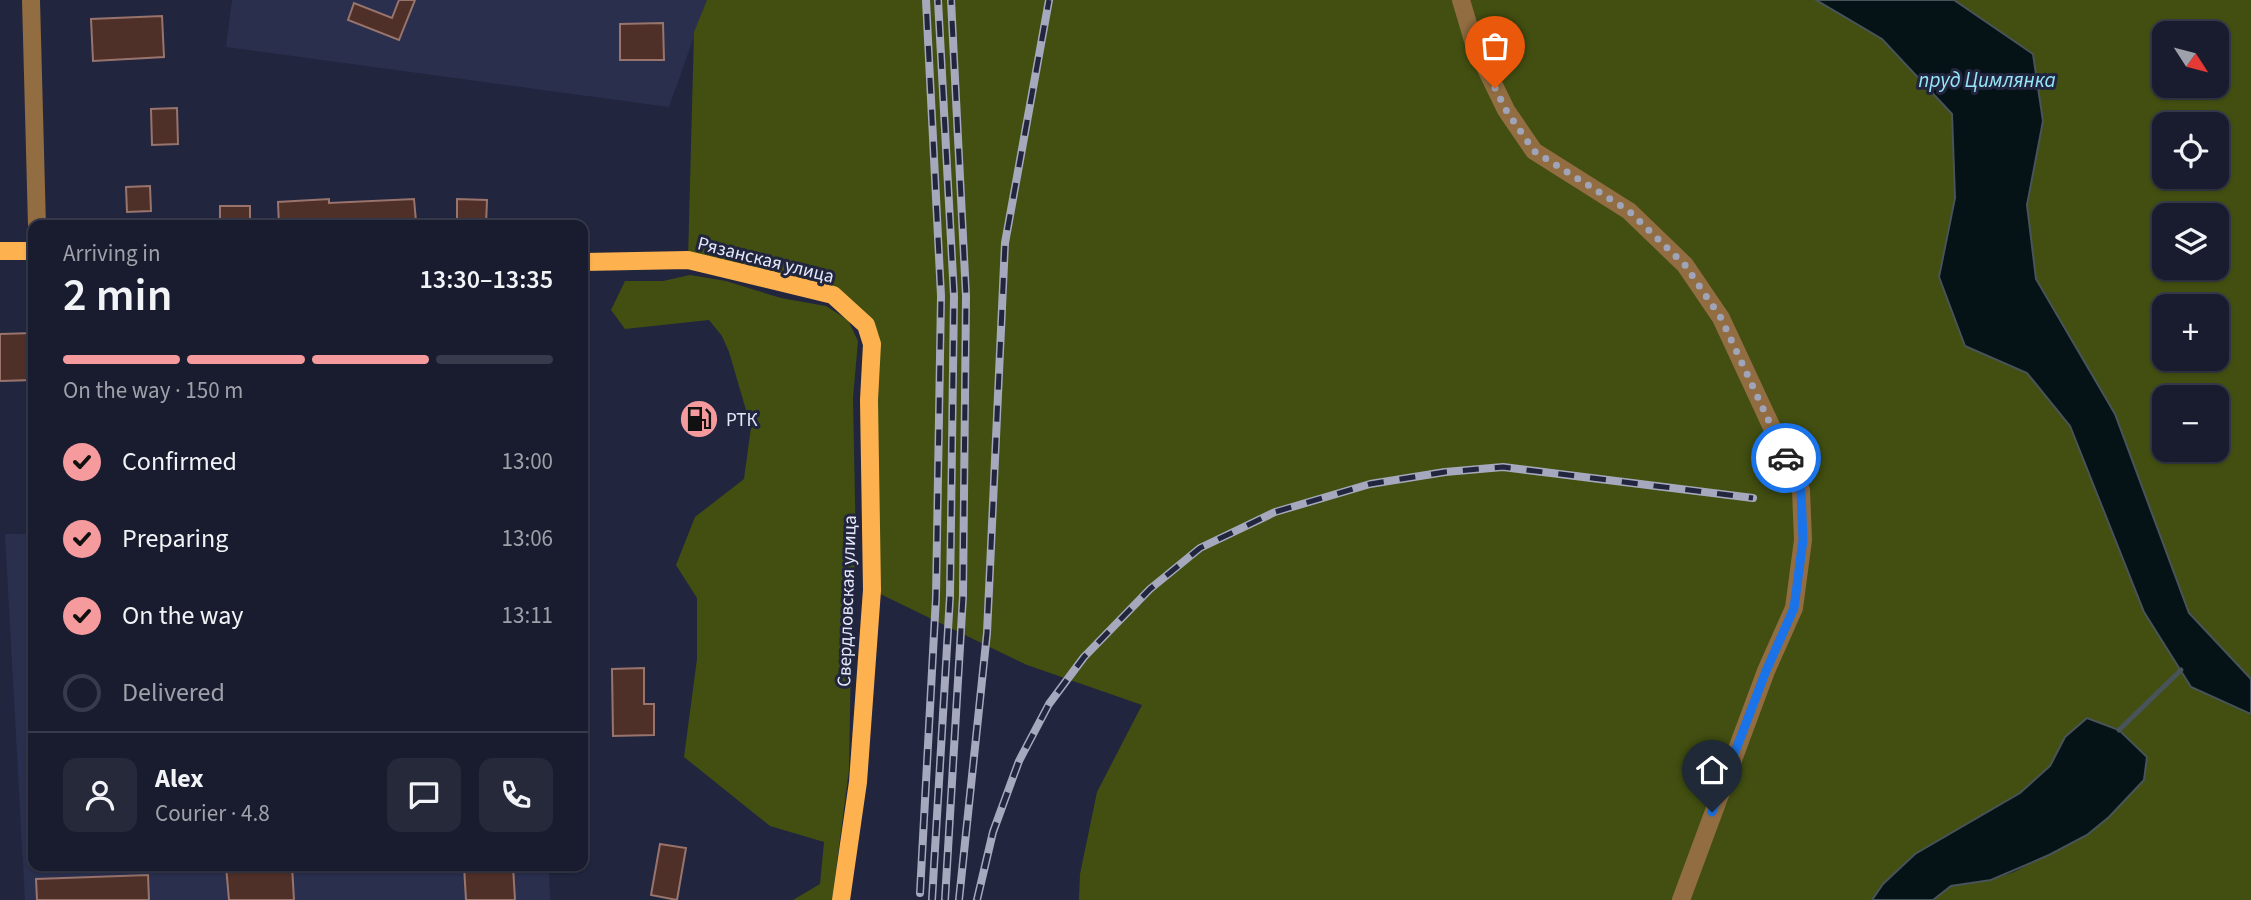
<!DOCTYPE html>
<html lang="en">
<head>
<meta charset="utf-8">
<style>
  body { margin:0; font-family:"Source Sans 3",sans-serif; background:#26293a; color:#f1f3f6; height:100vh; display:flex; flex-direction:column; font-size:26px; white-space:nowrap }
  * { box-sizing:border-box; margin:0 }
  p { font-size:23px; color:#9fa1aa }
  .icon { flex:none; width:38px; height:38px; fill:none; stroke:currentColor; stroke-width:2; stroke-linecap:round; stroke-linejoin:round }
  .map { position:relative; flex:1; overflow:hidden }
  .details { position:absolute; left:28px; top:220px; width:560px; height:651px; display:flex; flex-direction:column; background:#191c2e; border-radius:14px; box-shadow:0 2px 5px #0004,0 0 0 2px #373a4a }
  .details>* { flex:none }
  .needle { width:46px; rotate:126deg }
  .fabs { position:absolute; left:2152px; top:21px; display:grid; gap:14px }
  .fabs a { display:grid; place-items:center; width:77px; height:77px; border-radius:14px; background:#191c2e; box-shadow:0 2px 5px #0004,0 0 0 2px #373a4a; font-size:35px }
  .pin { position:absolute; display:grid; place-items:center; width:60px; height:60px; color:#fff; margin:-72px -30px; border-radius:50% 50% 50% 0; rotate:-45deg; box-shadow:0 0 7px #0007 }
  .pin .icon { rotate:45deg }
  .courier { position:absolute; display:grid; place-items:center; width:70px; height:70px; margin:-35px; border:5px solid #1a73e8; border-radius:50%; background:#fff; color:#222; box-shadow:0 2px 9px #0007 }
  .headline em { font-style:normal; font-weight:600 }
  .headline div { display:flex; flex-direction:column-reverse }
  .headline { display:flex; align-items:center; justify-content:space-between; height:119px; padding:0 35px }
  h1 { font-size:46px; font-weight:600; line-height:52px }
  .bar { display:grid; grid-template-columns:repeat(4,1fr); gap:10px 7px; align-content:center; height:84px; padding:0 35px }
  .bar i { height:9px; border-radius:5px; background:#373a4a }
  .bar .current { background:#f59b9d }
  .bar p { grid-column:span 4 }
  .line { display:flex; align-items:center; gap:18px; padding:0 35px; border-top:2px solid #373a4a }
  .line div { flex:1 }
  .round { display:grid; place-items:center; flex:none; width:74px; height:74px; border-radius:14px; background:#26293a }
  ol { padding:0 35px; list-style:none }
  li { display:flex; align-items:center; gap:21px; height:77px }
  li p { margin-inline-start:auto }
  li .icon { padding:7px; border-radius:50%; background:#f59b9d; color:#111; stroke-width:4 }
  li:last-child { color:#9fa1aa }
  li i { width:38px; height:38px; border:4px solid #373a4a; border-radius:50% }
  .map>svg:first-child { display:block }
</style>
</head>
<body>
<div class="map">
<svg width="2251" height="900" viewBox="0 0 2251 900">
  <rect width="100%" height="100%" fill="#21253e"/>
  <!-- built -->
  <g fill="#2a2f4e">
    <path d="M232,0H707L669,107L226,47Z"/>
    <path d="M5,534H33V866H549L550,900H25Z"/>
  </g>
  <!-- green -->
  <g fill="#424f11" fill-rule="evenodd">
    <path d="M707,0H1816L1882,39L1952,114L1955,198L1939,277L1965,346L2027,373L2070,427L2144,612L2191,686L2251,714V900H1933L1951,886L1991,880L2014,872L2087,835L2144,780L2065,737L2050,766L2020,793L1915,854L1883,884L1872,900H1079L1080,874L1097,792L1142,705L1027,665L872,590V344L851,309L688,260L694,32Z"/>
    <path d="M1954,0H2251V679L2189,613L2115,414L2036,279L2027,205L2043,121L2032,54ZM2165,33H2217V86H2165ZM2165,124H2217V177H2165ZM2165,215H2217V268H2165ZM2165,306H2217V359H2165ZM2165,397H2217V450H2165Z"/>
    <path d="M690,275L726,281L781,298L826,306L848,320L858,341L853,398L856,551L852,597L849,770L832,900H793L820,884L824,842L770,826L684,757L697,659V598L676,565L695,517L744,479L751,427L729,352L722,336L709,320L625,329L611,310L625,281H663Z"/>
  </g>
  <!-- water -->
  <g fill="#051316" stroke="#48535a" stroke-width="2">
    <path d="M1816,0H1954L2033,54L2043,121L2027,205L2036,279L2115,414L2189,613L2251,679V714L2191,687L2144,612L2070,426L2027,373L1965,346L1939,277L1955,198L1952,114L1882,39Z"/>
    <path d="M2087,718L2119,730L2147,757L2144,780L2109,817L2087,835L2049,855L1991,880L1951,886L1933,900H1872L1883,884L1915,854L2020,793L2050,766L2065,737Z"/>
  </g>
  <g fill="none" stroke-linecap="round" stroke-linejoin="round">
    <!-- stream -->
    <path stroke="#48535a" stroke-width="5" d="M2119,730L2181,670"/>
  </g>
  <!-- building -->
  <g fill="#4f3029" stroke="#98746c" stroke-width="2">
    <path d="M399,0H415L399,40L348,20L354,3L392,18Z"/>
    <path d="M162,16L164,57L93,61L91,19Z"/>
    <path d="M663,23L664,60H620V24Z"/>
    <path d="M177,108L178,144L152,145L151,109Z"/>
    <path d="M150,186L151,211L127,212L126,187Z"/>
    <path d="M329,199V203L414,199L416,221L279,226L278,202Z"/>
    <path d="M457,199L487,200L486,225L457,224Z"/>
    <path d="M220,206H250V223L220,224Z"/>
    <path d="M33,333V380L0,381V334Z"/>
    <path d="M691,404H706L707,434L691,435Z"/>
    <path d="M644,668V704H654V735L613,736L612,669Z"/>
    <path d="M660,844L686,848L677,900L651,895Z"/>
    <path d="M226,866H292L294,900H229Z"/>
    <path d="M464,866H513L515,900H466Z"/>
    <path d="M148,875L149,900H37L36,879Z"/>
  </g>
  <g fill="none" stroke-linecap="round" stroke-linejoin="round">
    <!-- minor -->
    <g stroke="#916d41" stroke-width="18">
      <path d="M31,0L37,226"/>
      <path d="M1461,0L1474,44L1506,110L1534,151L1629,211L1685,265L1721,318L1801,490L1803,540L1794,608L1766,671L1681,900"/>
    </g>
    <!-- major -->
    <g stroke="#fdb24f" stroke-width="18">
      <path d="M0,251H33"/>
      <path d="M583,262L688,260L833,295L866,325L872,344L869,400L872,590L858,782L841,900"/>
    </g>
    <!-- rail casing -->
    <g stroke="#a6a9bd" stroke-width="8">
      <g id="rail">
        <path d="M920,893L936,597L941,296L926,0"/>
        <path d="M932,900L950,596L954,296L938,0"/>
        <path d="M945,900L963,596L966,296L951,0"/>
        <path d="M959,900L987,633L1005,243L1049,0"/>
        <path d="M977,900L993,832L1019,761L1049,704L1084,657L1150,589L1200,548L1275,512L1370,484L1445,472L1503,467L1753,498"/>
      </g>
    </g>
    <!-- rail -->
    <use href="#rail" stroke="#21253e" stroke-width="5" stroke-dasharray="16" stroke-linecap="butt"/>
  </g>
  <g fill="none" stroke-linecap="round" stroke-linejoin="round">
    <!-- done -->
    <path stroke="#a0a4b8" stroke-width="7" stroke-dasharray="0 12.6" d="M1495,88L1506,110L1534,151L1629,211L1685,265L1721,318L1786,458"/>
    <!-- route -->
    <path stroke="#1a73e8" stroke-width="9" d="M1712,812L1766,671L1794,608L1803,540L1801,491L1786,458"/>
  </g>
  <!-- icons -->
  <defs>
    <g id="fuel-disc" transform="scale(2.0125)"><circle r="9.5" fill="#f59b9d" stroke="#21253e"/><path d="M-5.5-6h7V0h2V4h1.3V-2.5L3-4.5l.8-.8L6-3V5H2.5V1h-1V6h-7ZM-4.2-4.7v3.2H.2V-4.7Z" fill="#111"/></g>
  </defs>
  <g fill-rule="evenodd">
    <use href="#fuel-disc" x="699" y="419"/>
  </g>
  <g text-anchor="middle" stroke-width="6" stroke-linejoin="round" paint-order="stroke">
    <!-- street labels -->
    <g font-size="19" fill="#e5e8f9" stroke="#21253e">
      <text transform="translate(766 259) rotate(14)" y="7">Рязанская улица</text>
      <text transform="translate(846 601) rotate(-88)" y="7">Свердловская улица</text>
    </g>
    <!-- poi labels -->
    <g font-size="19" fill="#e5e8f9" stroke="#21253e" text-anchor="start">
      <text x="726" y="426">РТК</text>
    </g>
    <!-- water labels -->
    <g font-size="21" font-style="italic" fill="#96e7fa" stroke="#21253e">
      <text x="1987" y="87">пруд Цимлянка</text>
    </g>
  </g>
</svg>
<div class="fabs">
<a><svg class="needle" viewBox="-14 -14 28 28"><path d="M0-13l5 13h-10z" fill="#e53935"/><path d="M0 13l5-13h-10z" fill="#9fa1aa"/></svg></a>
<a><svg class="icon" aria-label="locate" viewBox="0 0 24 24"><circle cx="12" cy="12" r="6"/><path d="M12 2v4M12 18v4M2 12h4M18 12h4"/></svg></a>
<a><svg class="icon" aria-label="layers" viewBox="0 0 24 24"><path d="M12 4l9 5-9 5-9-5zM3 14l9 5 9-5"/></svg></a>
<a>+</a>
<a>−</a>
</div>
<div class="pin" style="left:1495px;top:88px;background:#ea580c"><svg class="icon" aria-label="bag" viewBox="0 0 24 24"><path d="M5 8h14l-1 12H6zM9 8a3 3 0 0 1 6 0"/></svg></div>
<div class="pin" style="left:1712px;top:812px;background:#1f2937"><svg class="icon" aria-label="home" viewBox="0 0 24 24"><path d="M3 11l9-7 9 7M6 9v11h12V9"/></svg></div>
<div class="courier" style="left:1786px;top:458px"><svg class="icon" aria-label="car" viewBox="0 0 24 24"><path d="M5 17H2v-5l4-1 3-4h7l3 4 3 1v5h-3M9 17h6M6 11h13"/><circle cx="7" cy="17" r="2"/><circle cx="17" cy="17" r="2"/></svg></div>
<section class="details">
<div class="headline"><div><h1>2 min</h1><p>Arriving in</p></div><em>13:30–13:35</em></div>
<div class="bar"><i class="current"></i><i class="current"></i><i class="current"></i><i></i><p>On the way · 150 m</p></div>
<ol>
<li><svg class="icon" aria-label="check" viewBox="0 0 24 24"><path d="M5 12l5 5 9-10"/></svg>Confirmed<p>13:00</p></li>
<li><svg class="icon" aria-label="check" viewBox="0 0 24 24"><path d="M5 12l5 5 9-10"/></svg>Preparing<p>13:06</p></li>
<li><svg class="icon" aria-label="check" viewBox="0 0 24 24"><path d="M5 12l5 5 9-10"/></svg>On the way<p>13:11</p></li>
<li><i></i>Delivered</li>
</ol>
<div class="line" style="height:126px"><a class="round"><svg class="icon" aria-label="person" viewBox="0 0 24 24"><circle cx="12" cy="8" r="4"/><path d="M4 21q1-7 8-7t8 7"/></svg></a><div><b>Alex</b><p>Courier · 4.8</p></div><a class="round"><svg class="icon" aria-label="chat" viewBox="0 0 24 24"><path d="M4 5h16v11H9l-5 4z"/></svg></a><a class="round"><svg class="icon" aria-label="phone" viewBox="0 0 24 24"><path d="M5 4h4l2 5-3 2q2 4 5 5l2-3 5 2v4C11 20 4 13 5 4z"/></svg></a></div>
</section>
</div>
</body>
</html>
